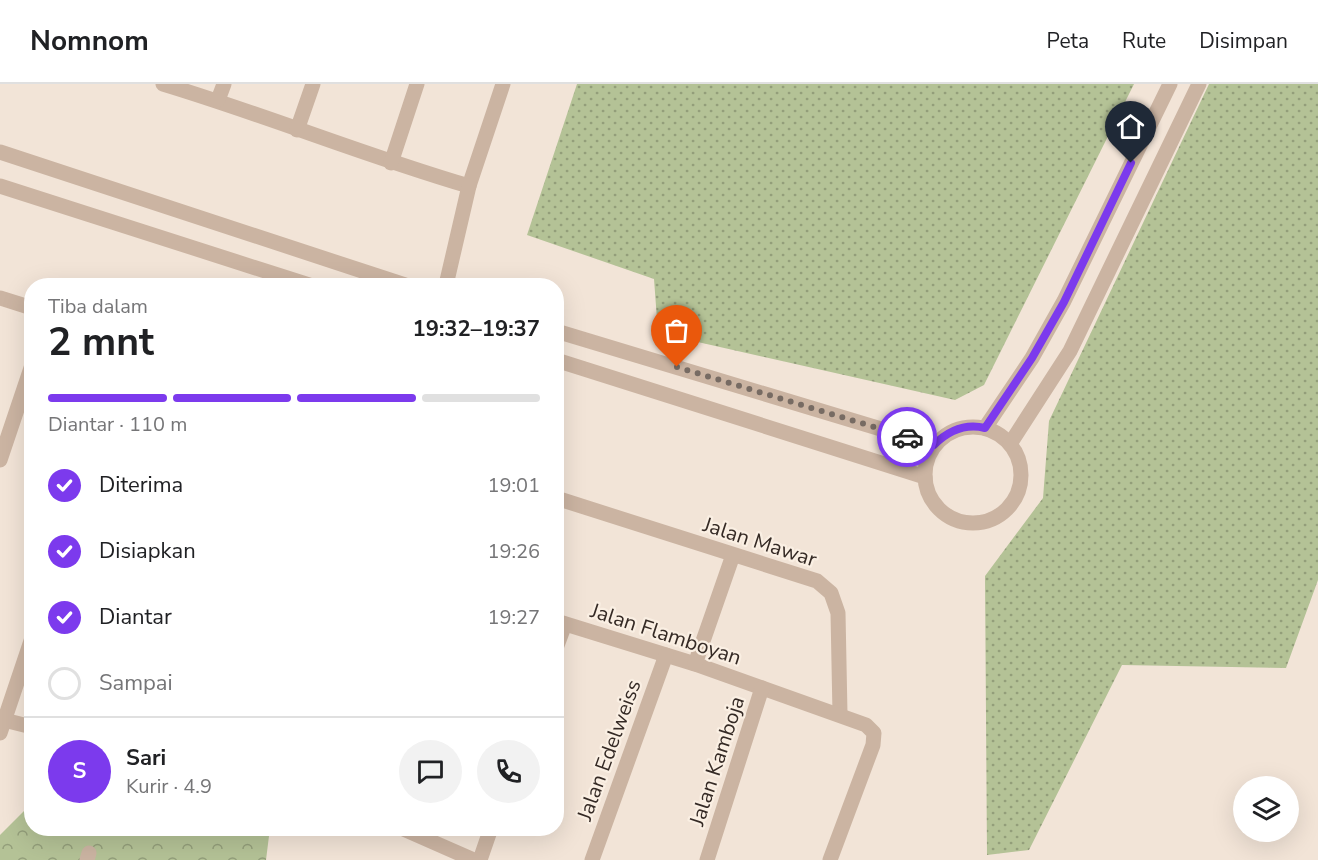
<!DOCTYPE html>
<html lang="id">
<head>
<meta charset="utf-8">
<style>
  body { margin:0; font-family:"Nunito Sans",sans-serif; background:#f2f2f2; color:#202124; height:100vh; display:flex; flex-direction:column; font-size:22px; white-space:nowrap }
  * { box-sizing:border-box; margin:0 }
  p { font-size:20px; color:#757577 }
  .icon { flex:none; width:33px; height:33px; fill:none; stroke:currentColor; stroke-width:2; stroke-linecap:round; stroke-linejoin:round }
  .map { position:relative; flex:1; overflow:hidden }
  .panel { position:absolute; left:24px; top:194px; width:540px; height:558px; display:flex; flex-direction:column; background:#fff; border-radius:24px; box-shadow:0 6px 24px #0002 }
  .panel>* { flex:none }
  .buttons { position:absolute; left:1233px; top:692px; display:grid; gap:12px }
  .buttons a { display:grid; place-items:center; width:66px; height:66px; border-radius:50%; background:#fff; box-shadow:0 6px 24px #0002; font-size:30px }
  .pin { position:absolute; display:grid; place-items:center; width:51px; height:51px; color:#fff; margin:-62px -26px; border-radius:50% 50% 50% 0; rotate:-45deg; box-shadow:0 0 6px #0007 }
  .pin .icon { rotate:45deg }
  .courier { position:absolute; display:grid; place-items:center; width:60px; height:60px; margin:-30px; border:4px solid #7c3aed; border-radius:50%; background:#fff; color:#222; box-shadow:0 2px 8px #0007 }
  .summary em { font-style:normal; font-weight:700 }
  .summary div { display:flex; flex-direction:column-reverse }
  .summary { display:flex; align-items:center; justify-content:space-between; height:102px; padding:0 24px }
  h1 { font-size:39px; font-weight:700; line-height:45px }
  .bar { display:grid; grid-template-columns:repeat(4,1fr); gap:9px 6px; align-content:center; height:72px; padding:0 24px }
  .bar i { height:8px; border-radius:4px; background:#e0e0e0 }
  .bar .on { background:#7c3aed }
  .bar p { grid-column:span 4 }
  .line { display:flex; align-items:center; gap:15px; padding:0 24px; border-top:2px solid #e0e0e0 }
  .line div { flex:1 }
  .round { display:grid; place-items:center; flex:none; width:63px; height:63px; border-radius:32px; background:#f2f2f2 }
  ol { padding:0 24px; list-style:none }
  li { display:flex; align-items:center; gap:18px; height:66px }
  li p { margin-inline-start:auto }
  li .icon { padding:6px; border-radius:50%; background:#7c3aed; color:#fff; stroke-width:4 }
  li:last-child { color:#757577 }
  li i { width:33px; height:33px; border:3px solid #e0e0e0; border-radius:50% }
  header { display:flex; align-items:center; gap:36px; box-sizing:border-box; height:84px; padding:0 30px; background:#fff; border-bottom:2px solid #e0e0e0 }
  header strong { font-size:28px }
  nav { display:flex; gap:33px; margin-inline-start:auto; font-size:21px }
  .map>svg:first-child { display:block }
</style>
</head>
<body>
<header>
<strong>Nomnom</strong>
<nav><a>Peta</a><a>Rute</a><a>Disimpan</a></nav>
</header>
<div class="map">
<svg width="1318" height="776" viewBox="0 0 1318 776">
  <defs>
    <pattern id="grass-dots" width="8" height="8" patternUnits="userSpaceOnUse" patternTransform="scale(1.5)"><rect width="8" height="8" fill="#b4c296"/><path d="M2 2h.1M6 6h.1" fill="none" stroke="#939e7a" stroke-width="1.8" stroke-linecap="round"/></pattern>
    <pattern id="forest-crowns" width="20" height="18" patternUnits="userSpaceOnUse" patternTransform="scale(1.5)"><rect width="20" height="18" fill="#b4c296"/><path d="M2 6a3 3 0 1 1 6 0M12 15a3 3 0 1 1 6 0" fill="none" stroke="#939e7a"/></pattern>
  </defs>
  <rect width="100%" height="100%" fill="#f2e4d7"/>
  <!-- grass -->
  <g fill="url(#grass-dots)">
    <path d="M577,0H1134L984,301L955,316L658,249L654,195L527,151Z"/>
    <path d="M1209,0H1318V496L1286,584L1122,581L1029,766L987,771L985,492L1043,414L1049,337Z"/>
  </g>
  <!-- forest -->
  <path fill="url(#forest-crowns)" d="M31,720L32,744H270L266,776H0V751Z"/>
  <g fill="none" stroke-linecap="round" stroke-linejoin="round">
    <!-- street -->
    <g stroke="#cbb4a2" stroke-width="15">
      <path d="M163,0C266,31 366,72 469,102L503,0"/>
      <path d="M218,16L224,0"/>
      <path d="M297,46L313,0"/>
      <path d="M0,68L405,201"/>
      <path d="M391,79L417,0"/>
      <path d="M0,102L309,201"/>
      <path d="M446,201L469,102"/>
      <path d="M0,214L32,224"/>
      <path d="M556,247L934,361"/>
      <path d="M556,276L925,393"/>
      <circle cx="973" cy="391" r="48"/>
      <path d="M985,344L1032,274L1064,217L1170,0"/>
      <path d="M1010,360L1070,267L1199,0"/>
      <path d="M0,376L32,281"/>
      <path d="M556,414L817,497L831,509L838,529L840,630"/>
      <path d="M556,537L695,580L866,641L874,649L873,661L830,776"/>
      <path d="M556,564L565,540"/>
      <path d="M695,580L733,471"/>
      <path d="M4,636L32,643"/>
      <path d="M0,649L32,554"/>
      <path d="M401,744L474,776"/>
      <path d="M87,776L89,769"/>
      <path d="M480,776L491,744"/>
      <path d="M592,776L666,571"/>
      <path d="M707,776L762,604"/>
    </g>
  </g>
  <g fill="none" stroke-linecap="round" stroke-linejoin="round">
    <!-- done -->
    <path stroke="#776b63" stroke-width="6" stroke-dasharray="0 10.8" d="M677,283L907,353"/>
    <!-- route -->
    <path stroke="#7c3aed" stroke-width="8" d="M907,353L934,361C948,347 964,339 985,344L1032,274L1064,218L1131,79"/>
  </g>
  <g text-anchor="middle" stroke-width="4.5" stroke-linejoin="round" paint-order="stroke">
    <!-- street labels -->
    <g font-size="21" fill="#352a25" stroke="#faefe3">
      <text transform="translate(760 458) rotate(18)" y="7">Jalan Mawar</text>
      <text transform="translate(666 550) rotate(18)" y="7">Jalan Flamboyan</text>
      <text transform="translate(609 666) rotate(-70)" y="7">Jalan Edelweiss</text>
      <text transform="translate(717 677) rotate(-72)" y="7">Jalan Kamboja</text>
    </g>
  </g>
</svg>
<div class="buttons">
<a><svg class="icon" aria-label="layers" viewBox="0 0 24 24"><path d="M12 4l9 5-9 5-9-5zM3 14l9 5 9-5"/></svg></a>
</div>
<div class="pin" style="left:677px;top:283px;background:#ea580c"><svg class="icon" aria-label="bag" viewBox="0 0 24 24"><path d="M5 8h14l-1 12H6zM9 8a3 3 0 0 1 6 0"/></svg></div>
<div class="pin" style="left:1131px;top:79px;background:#1f2937"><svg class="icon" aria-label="home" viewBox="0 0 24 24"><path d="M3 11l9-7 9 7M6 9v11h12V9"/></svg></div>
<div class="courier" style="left:907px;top:353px"><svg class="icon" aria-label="car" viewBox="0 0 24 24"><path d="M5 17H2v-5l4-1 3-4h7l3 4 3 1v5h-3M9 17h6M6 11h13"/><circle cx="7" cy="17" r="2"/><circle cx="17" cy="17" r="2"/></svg></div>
<section class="panel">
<div class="summary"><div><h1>2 mnt</h1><p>Tiba dalam</p></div><em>19:32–19:37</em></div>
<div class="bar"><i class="on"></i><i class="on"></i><i class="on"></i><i></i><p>Diantar · 110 m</p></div>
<ol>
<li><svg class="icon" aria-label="check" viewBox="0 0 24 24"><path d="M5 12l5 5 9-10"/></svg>Diterima<p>19:01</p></li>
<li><svg class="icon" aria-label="check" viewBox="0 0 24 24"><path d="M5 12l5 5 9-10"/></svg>Disiapkan<p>19:26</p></li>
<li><svg class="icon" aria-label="check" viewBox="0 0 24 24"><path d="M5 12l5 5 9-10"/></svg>Diantar<p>19:27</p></li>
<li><i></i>Sampai</li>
</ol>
<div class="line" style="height:108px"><b class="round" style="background:#7c3aed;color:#fff">S</b><div><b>Sari</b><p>Kurir · 4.9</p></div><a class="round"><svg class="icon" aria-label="chat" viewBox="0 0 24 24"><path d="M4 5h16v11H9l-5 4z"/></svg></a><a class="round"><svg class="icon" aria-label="phone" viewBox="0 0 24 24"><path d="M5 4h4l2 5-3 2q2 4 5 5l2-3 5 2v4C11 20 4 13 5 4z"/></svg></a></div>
</section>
</div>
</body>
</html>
